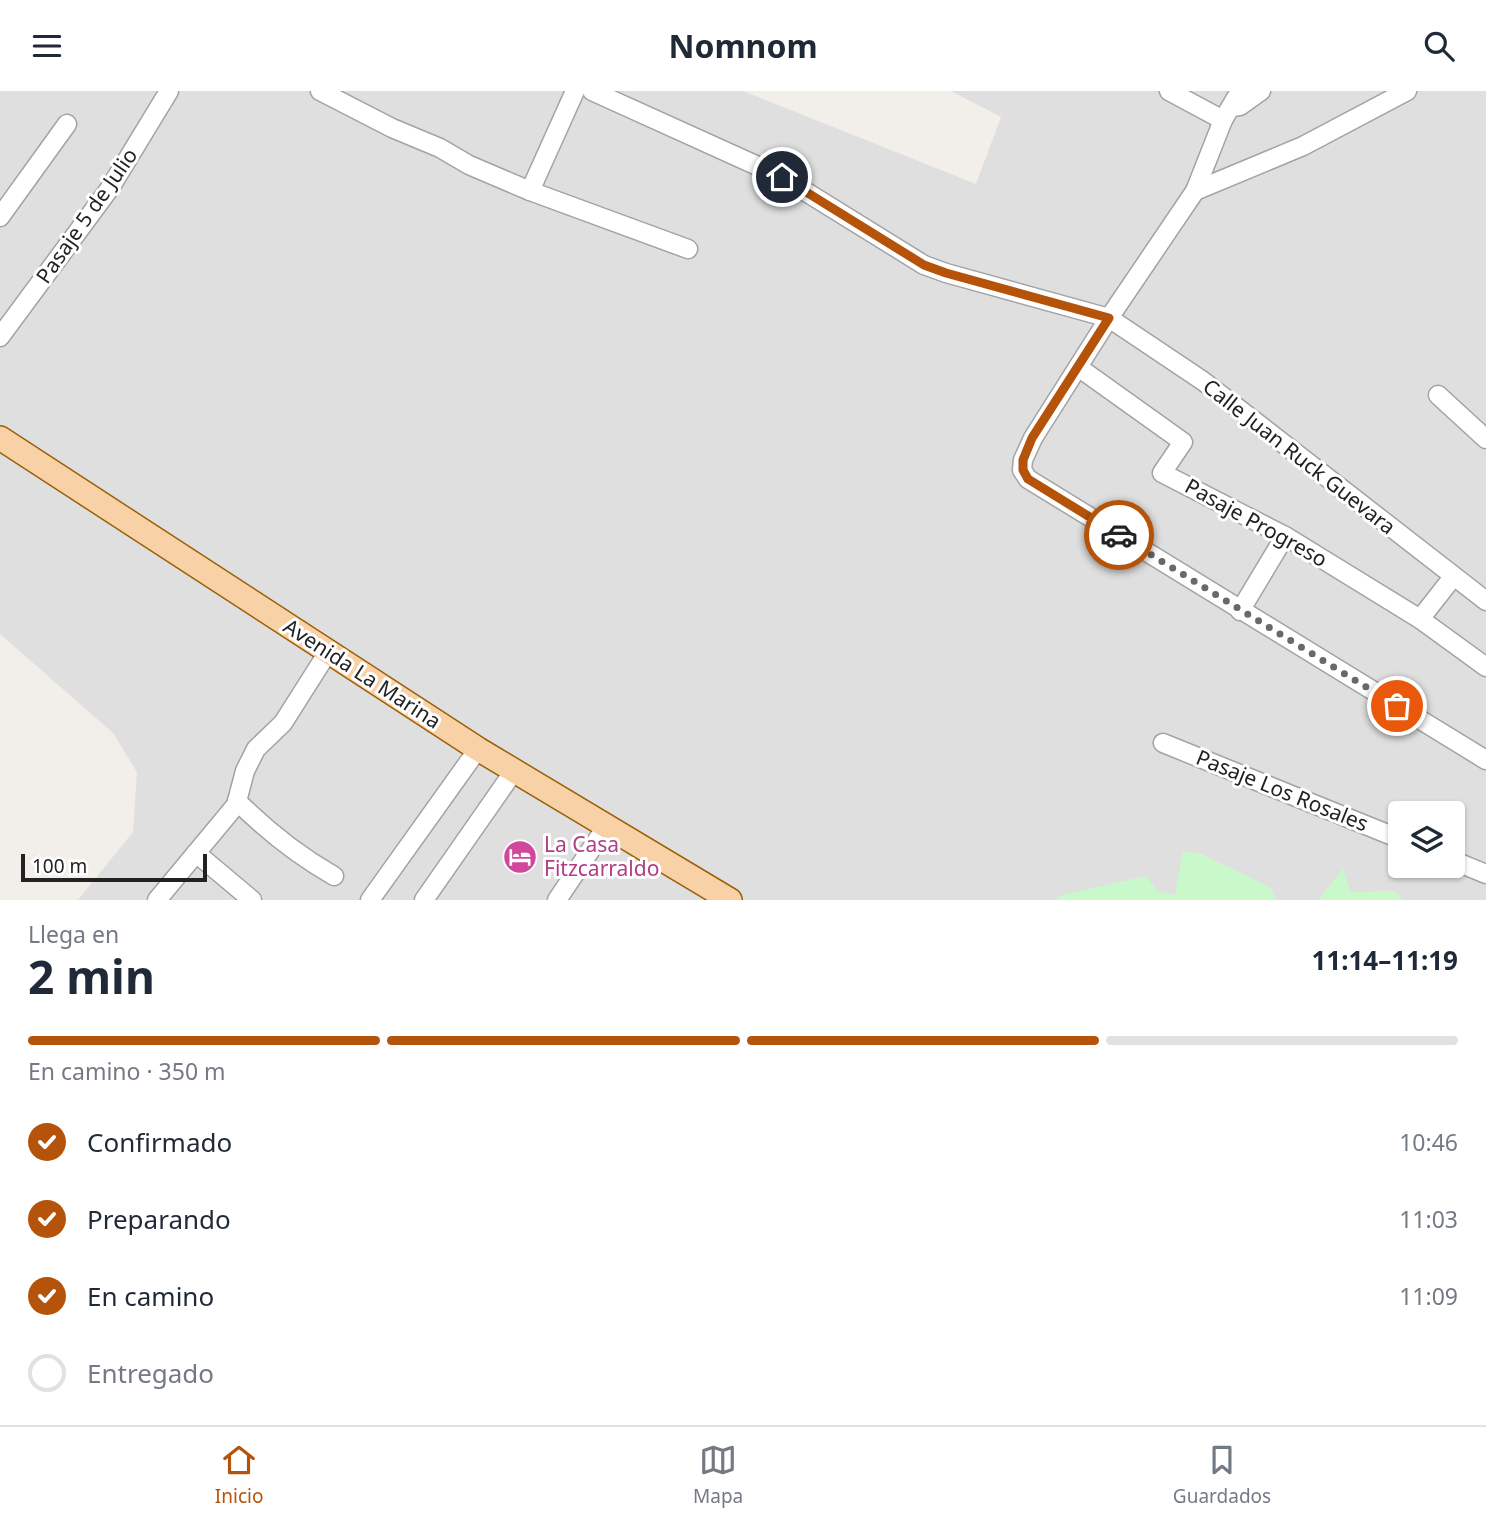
<!DOCTYPE html>
<html lang="es">
<head>
<meta charset="utf-8">
<style>
  body { margin:0; font-family:"Noto Sans",sans-serif; background:#f6f6f7; color:#1f2937; height:100vh; display:flex; flex-direction:column; font-size:26px; white-space:nowrap }
  * { box-sizing:border-box; margin:0 }
  p { font-size:23px; color:#747a83 }
  .icon { flex:none; width:38px; height:38px; fill:none; stroke:currentColor; stroke-width:2; stroke-linecap:round; stroke-linejoin:round }
  .map { position:relative; height:809px; overflow:hidden }
  .panel { display:flex; flex-direction:column; background:#fff; flex:1 }
  .panel>* { flex:none }
  .controls { position:absolute; left:1388px; top:710px; display:grid; gap:14px }
  .controls a { display:grid; place-items:center; width:77px; height:77px; border-radius:7px; background:#fff; box-shadow:0 2px 5px #0004; font-size:35px }
  .scale { position:absolute; left:21px; bottom:18px; width:186px; box-sizing:border-box; padding-left:7px; border:4px solid #222; border-top:0; font-size:19px; line-height:24px; white-space:nowrap; color:#222; -webkit-text-stroke:5px #fff; paint-order:stroke }
  .pin { position:absolute; display:grid; place-items:center; width:60px; height:60px; color:#fff; margin:-30px; border:4px solid #fff; border-radius:50%; box-shadow:0 2px 7px #0007 }
  .courier { position:absolute; display:grid; place-items:center; width:70px; height:70px; margin:-35px; border:5px solid #b45309; border-radius:50%; background:#fff; color:#222; box-shadow:0 2px 9px #0007 }
  .headline em { font-style:normal; font-weight:700 }
  .headline div { display:flex; flex-direction:column-reverse }
  .headline { display:flex; align-items:center; justify-content:space-between; height:119px; padding:0 28px }
  h1 { font-size:46px; font-weight:700; line-height:52px }
  .bar { display:grid; grid-template-columns:repeat(4,1fr); gap:10px 7px; align-content:center; height:84px; padding:0 28px }
  .bar i { height:9px; border-radius:5px; background:#e0e1e3 }
  .bar .on { background:#b45309 }
  .bar p { grid-column:span 4 }
  ol { padding:0 28px; list-style:none }
  li { display:flex; align-items:center; gap:21px; height:77px }
  li p { margin-inline-start:auto }
  li .icon { padding:7px; border-radius:50%; background:#b45309; color:#fff; stroke-width:4 }
  li:last-child { color:#747a83 }
  li i { width:38px; height:38px; border:4px solid #e0e1e3; border-radius:50% }
  header { display:flex; justify-content:space-between; align-items:center; height:91px; padding:0 28px; background:#fff; font-size:32px; font-weight:700 }
  .tabs { display:flex; justify-content:space-around; align-items:center; height:98px; border-top:2px solid #e0e1e3; background:#fff; font-size:19px; color:#747a83 }
  .tabs a { display:grid; justify-items:center; gap:4px }
  .tabs .on { color:#b45309 }
  .map>svg:first-child { display:block }
</style>
</head>
<body>
<header><svg class="icon" aria-label="menu" viewBox="0 0 24 24"><path d="M4 6h16M4 12h16M4 18h16"/></svg>Nomnom<svg class="icon" aria-label="search" viewBox="0 0 24 24"><circle cx="10" cy="10" r="6"/><path d="M15 15l6 6"/></svg></header>
<div class="map">
<svg width="1486" height="809" viewBox="0 0 1486 809">
  <rect width="100%" height="100%" fill="#f2eee9"/>
  <!-- residential -->
  <path fill="#e0dfdf" fill-rule="evenodd" d="M0,0H743L976,93L1001,26L951,0H1486V809H78L133,741L137,681L113,642L0,543ZM1400,723H1452V775H1400Z"/>
  <!-- park -->
  <g fill="#c9f9ca">
    <path d="M1183,760L1201,763L1270,796L1276,809H1054L1062,804L1146,785L1157,800L1175,804Z"/>
    <path d="M1343,778L1350,801L1395,800L1403,809H1318Z"/>
  </g>
  <g fill="none" stroke-linecap="round" stroke-linejoin="round">
    <!-- minor casing -->
    <g stroke="#a3a3a3" stroke-width="21">
      <g id="minor">
        <path d="M320,0L392,37L440,57L469,74L530,100L688,158"/>
        <path d="M592,0L782,86L924,174L946,182L1109,227L1203,290L1486,510"/>
        <path d="M1169,0L1223,29"/>
        <path d="M1240,0L1223,29L1195,100L1109,227L1033,347L1023,369L1022,379L1028,388L1486,669"/>
        <path d="M1231,16L1240,15L1261,0"/>
        <path d="M530,100L575,0"/>
        <path d="M1195,100L1303,55L1407,0"/>
        <path d="M0,126L67,33"/>
        <path d="M0,246L110,97L169,0"/>
        <path d="M1078,276L1183,351L1162,382L1285,445L1420,528L1486,576"/>
        <path d="M1438,304L1486,348"/>
        <path d="M1240,520L1285,445"/>
        <path d="M1420,528L1453,486"/>
        <path d="M1163,652L1400,748"/>
        <path d="M237,710C266,739 299,765 334,785"/>
        <path d="M196,762L252,809"/>
        <path d="M1452,769L1486,783"/>
        <path d="M157,809L236,714L245,680L256,658L283,632L328,561"/>
        <path d="M370,809L478,658"/>
        <path d="M424,809L514,680"/>
        <path d="M557,809L606,736"/>
      </g>
    </g>
    <!-- major casing -->
    <g stroke="#9b6005" stroke-width="26">
      <path id="major" d="M0,347L478,658L730,809"/>
    </g>
    <!-- minor -->
    <use href="#minor" stroke="#fff" stroke-width="18"/>
    <!-- major -->
    <use href="#major" stroke="#f9d1a6" stroke-width="23"/>
  </g>
  <g fill="none" stroke-linecap="round" stroke-linejoin="round">
    <!-- done -->
    <path stroke="#6b6968" stroke-width="7" stroke-dasharray="0 12.6" d="M1119,444L1397,615"/>
    <!-- route -->
    <path stroke="#b45309" stroke-width="9" d="M782,86L924,174L946,182L1109,227L1032,347L1023,369V379L1028,388L1119,444"/>
  </g>
  <!-- icons -->
  <defs>
    <g id="hotel-disc" transform="scale(1.75)"><circle r="9.5" fill="#d1479c" stroke="#fff"/><path d="M-6-4.5h1.5V1H6V5H4.5V3h-9V5H-6ZM-4 0a1.8 1.8 0 1 1 3.6 0ZM.5 0V-2.5h3Q6-2.5 6 0Z" fill="#fff"/></g>
  </defs>
  <g fill-rule="evenodd">
    <use href="#hotel-disc" x="520" y="766"/>
  </g>
  <g text-anchor="middle" stroke-width="6" stroke-linejoin="round" paint-order="stroke">
    <!-- street labels -->
    <g font-size="21" fill="#222" stroke="#fff">
      <text transform="translate(87 125) rotate(-55)" y="7">Pasaje 5 de Julio</text>
      <text transform="translate(1299 366) rotate(38)" y="7">Calle Juan Ruck Guevara</text>
      <text transform="translate(1256 432) rotate(29)" y="7">Pasaje Progreso</text>
      <text transform="translate(362 583) rotate(33)" y="7">Avenida La Marina</text>
      <text transform="translate(1282 700) rotate(22)" y="7">Pasaje Los Rosales</text>
    </g>
    <!-- hotel labels -->
    <g font-size="21" fill="#b23c85" stroke="#fff" text-anchor="start">
      <text x="544" y="761">La Casa<tspan x="544" dy="24">Fitzcarraldo</tspan></text>
    </g>
  </g>
</svg>
<div class="controls">
<a><svg class="icon" aria-label="layers" viewBox="0 0 24 24"><path d="M12 4l9 5-9 5-9-5zM3 14l9 5 9-5"/></svg></a>
</div>
<div class="scale">100 m</div>
<div class="pin" style="left:1397px;top:615px;background:#ea580c"><svg class="icon" aria-label="bag" viewBox="0 0 24 24"><path d="M5 8h14l-1 12H6zM9 8a3 3 0 0 1 6 0"/></svg></div>
<div class="pin" style="left:782px;top:86px;background:#1f2937"><svg class="icon" aria-label="home" viewBox="0 0 24 24"><path d="M3 11l9-7 9 7M6 9v11h12V9"/></svg></div>
<div class="courier" style="left:1119px;top:444px"><svg class="icon" aria-label="car" viewBox="0 0 24 24"><path d="M5 17H2v-5l4-1 3-4h7l3 4 3 1v5h-3M9 17h6M6 11h13"/><circle cx="7" cy="17" r="2"/><circle cx="17" cy="17" r="2"/></svg></div>
</div>
<section class="panel">
<div class="headline"><div><h1>2 min</h1><p>Llega en</p></div><em>11:14–11:19</em></div>
<div class="bar"><i class="on"></i><i class="on"></i><i class="on"></i><i></i><p>En camino · 350 m</p></div>
<ol>
<li><svg class="icon" aria-label="check" viewBox="0 0 24 24"><path d="M5 12l5 5 9-10"/></svg>Confirmado<p>10:46</p></li>
<li><svg class="icon" aria-label="check" viewBox="0 0 24 24"><path d="M5 12l5 5 9-10"/></svg>Preparando<p>11:03</p></li>
<li><svg class="icon" aria-label="check" viewBox="0 0 24 24"><path d="M5 12l5 5 9-10"/></svg>En camino<p>11:09</p></li>
<li><i></i>Entregado</li>
</ol>
</section>
<nav class="tabs">
<a class="on"><svg class="icon" aria-label="home" viewBox="0 0 24 24"><path d="M3 11l9-7 9 7M6 9v11h12V9"/></svg>Inicio</a>
<a><svg class="icon" aria-label="map" viewBox="0 0 24 24"><path d="M3 6l6-2 6 2 6-2v14l-6 2-6-2-6 2zM9 4v14M15 6v14"/></svg>Mapa</a>
<a><svg class="icon" aria-label="saved" viewBox="0 0 24 24"><path d="M7 4h10v16l-5-4-5 4z"/></svg>Guardados</a>
</nav>
</body>
</html>
